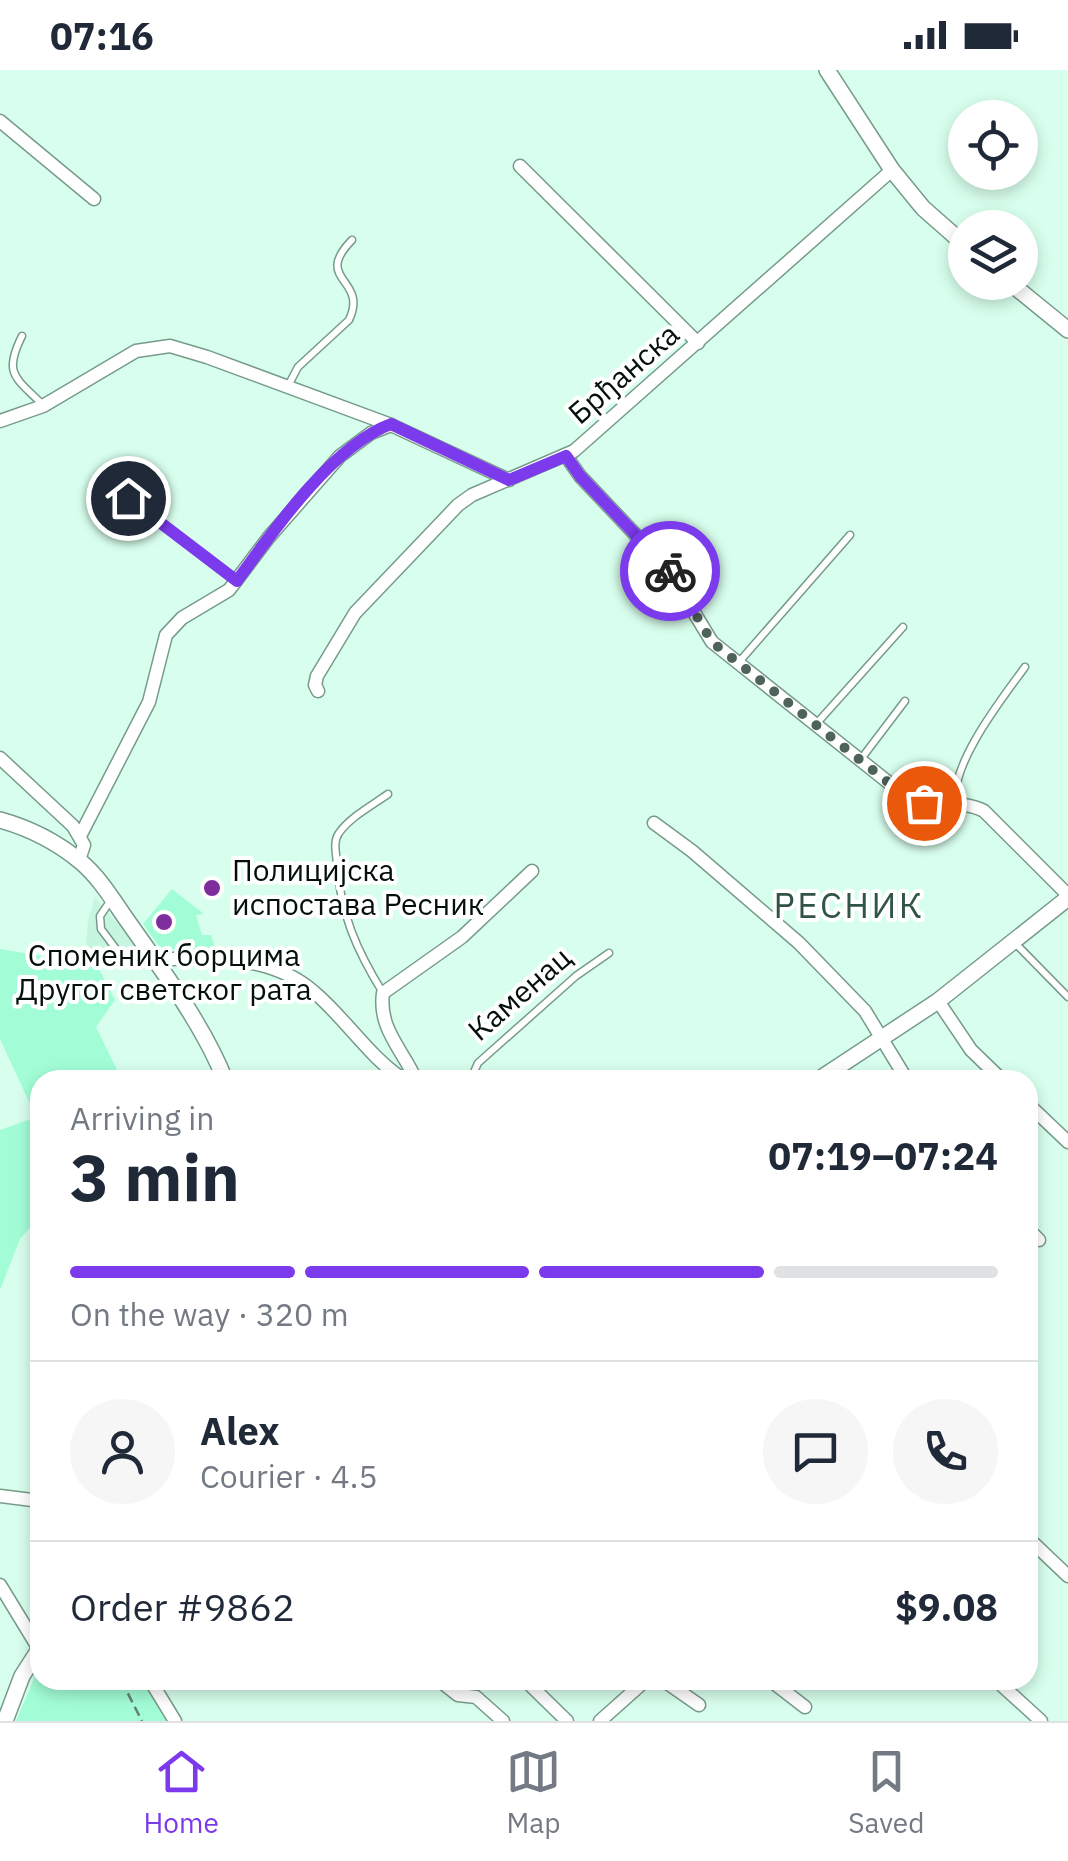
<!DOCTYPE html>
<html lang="en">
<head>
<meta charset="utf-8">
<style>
  body { margin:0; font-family:"IBM Plex Sans",sans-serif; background:#f6f6f7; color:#1f2937; height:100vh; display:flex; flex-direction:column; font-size:38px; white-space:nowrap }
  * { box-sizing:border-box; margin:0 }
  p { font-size:32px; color:#747a83 }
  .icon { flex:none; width:55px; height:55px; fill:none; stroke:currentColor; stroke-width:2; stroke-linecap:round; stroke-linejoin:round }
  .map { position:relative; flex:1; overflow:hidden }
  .drawer { position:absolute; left:30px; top:1000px; width:1008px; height:620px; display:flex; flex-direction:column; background:#fff; border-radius:30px; box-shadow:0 5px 15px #0003 }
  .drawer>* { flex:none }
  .tools { position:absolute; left:948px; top:30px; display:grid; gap:20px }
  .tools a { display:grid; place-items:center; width:90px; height:90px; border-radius:50%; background:#fff; box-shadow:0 5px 15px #0003; font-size:50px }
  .pin { position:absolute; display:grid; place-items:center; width:85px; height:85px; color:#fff; margin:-42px; border:5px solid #fff; border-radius:50%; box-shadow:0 2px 10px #0007 }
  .courier { position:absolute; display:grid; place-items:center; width:100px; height:100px; margin:-50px; border:8px solid #7c3aed; border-radius:50%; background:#fff; color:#222; box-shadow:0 2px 12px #0007 }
  .head em { font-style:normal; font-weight:800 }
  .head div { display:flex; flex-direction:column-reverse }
  .head { display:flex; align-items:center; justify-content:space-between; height:170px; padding:0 40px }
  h1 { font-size:65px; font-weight:800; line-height:75px }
  .bar { display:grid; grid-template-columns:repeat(4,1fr); gap:15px 10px; align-content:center; height:120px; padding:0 40px }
  .bar i { height:12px; border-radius:8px; background:#e0e1e3 }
  .bar .on { background:#7c3aed }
  .bar p { grid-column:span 4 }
  .line { display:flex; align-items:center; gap:25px; padding:0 40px; border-top:2px solid #e0e1e3 }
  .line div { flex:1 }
  .round { display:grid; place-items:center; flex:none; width:105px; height:105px; border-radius:52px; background:#f6f6f7 }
  .status { display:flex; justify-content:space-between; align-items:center; height:70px; padding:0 50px; background:#fff; direction:ltr }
  .status svg { height:28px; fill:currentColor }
  .dock { display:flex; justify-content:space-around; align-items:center; height:140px; border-top:2px solid #e0e1e3; background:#fff; font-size:28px; color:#747a83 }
  .dock a { display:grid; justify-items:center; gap:5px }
  .dock .on { color:#7c3aed }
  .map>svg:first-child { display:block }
</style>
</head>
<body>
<div class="status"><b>07:16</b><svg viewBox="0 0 49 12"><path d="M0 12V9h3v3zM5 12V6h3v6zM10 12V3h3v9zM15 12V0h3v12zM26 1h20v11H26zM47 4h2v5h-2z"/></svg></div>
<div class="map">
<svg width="1068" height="1651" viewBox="0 0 1068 1651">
  <rect width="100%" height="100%" fill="#d8ffed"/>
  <!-- built -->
  <path fill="#c6f5e0" d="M95,827L138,878L151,901L124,893L114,899L86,874L88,851Z"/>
  <!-- green -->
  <g fill="#a2fdd6">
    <path d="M172,819L204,844L196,845L202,865H211L216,881L161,879L143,854Z"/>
    <path d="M0,879L97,895L115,930L96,957L122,1010H40V1146L20,1169L0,1220V1060L36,1047L0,969Z"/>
    <path d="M40,1594V1610H147L171,1651H16Z"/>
  </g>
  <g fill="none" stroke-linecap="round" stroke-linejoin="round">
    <!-- service casing -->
    <g stroke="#779b8b" stroke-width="9">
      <g id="service">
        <path d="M22,266C3,304 15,307 43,335"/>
        <path d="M288,316L298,297L349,250C369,208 312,211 352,170"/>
        <path d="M128,428L235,509"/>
        <path d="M739,592L850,465"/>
        <path d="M817,653L903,557"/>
        <path d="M861,689L905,631"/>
        <path d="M955,734C951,693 1001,630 1025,597"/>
        <path d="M111,830L100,846L101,859L122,887L138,891L151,890"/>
        <path d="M1015,873L1068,927"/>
        <path d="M383,923C357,881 340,843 337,793C336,783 333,771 339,763C350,747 373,735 388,724"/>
        <path d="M475,1010L474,1002L478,993L576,906L609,883"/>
        <path d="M362,1610L367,1615"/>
      </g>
    </g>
    <!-- minor casing -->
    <g stroke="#779b8b" stroke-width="15">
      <g id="minor">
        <path d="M0,51L94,129"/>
        <path d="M520,96L698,273"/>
        <path d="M0,351L43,336L136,281L170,276L207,287L391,355L509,410"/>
        <path d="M566,386L580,406L667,498L712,572L908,728C933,737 961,729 984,741L1068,825"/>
        <path d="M318,621L315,615L317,606L355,543L458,435L472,425L574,381L892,100"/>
        <path d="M0,688L73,756L84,775L79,790"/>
        <path d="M654,753L692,781L799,873L865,941L907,1010"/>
        <path d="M80,766L149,632L166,565L182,548L229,520L269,467L340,386L371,363L391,355"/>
        <path d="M155,890C207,887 271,884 314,922C346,949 368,986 404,1010"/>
        <path d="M938,931L971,980L1002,1010"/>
        <path d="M416,1010C403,980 378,959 383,923L462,867L532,801"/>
        <path d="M1028,1034L1068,1072"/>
        <path d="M1028,1159L1039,1170"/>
        <path d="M0,1426L40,1431"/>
        <path d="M1028,1468L1068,1506"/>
        <path d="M0,1515L39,1579"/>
        <path d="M150,1610L175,1651"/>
        <path d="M439,1610L458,1625L476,1627L503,1651"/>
        <path d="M525,1610L567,1651"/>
        <path d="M663,1610L699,1635"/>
        <path d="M770,1610L805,1637"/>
        <path d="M996,1610L1041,1651"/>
        <path d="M600,1651L646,1610"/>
      </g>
    </g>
    <!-- tertiary casing -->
    <g stroke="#779b8b" stroke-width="18">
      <g id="tertiary">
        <path d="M827,0L892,100L923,138L965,175"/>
        <path d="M1009,212L1068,260"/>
        <path d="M0,750C29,758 58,773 81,792C101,809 114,832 129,853C162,900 204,956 225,1010"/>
        <path d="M818,1010L938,931L1068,828"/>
        <path d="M5,1651L22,1606L40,1578"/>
      </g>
    </g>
    <!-- path -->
    <path stroke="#667f74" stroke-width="2.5" stroke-dasharray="10 5" stroke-linecap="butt" d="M121,1610L142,1651"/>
    <!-- service -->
    <use href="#service" stroke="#fff" stroke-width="6"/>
    <!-- minor -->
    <use href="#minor" stroke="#fff" stroke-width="12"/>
    <!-- tertiary -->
    <use href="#tertiary" stroke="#fff" stroke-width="15"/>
  </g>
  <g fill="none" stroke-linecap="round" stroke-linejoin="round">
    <!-- done -->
    <path stroke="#4e6359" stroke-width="10" stroke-dasharray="0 18" d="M670,501L712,572L904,725L924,733"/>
    <!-- route -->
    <path stroke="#7c3aed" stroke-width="12" d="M128,428L237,511C273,461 332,376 391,354L509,410L566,386L580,406L670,501"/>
  </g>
  <!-- markers -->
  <g fill="#7f2c9c" stroke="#fff" stroke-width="4">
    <circle cx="212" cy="818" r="10"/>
    <circle cx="164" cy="852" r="10"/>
  </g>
  <g text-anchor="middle" stroke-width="8" stroke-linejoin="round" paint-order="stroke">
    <!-- street labels -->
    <g font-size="30" fill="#030f0a" stroke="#fff">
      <text transform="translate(624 304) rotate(-41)" y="10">Брђанска</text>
      <text transform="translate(520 924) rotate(-41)" y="10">Каменац</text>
    </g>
    <!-- poi labels -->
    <g font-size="30" fill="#030f0a" stroke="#fff" text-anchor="start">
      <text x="232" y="811">Полицијска<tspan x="232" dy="34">испостава Ресник</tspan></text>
      <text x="164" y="896" text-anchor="middle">Споменик борцима<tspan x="164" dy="34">Другог светског рата</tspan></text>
    </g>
    <!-- quarter labels -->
    <g font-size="35" letter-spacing="2.5" fill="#325446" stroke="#fff">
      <text x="849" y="848">РЕСНИК</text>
    </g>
  </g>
</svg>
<div class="tools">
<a><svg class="icon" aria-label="locate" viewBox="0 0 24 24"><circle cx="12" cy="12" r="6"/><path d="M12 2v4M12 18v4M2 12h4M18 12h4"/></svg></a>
<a><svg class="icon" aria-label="layers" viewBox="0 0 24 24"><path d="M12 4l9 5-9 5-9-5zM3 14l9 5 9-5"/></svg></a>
</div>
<div class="pin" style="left:924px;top:733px;background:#ea580c"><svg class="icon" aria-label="bag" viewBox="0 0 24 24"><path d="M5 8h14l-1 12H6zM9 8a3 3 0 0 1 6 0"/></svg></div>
<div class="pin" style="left:128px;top:428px;background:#1f2937"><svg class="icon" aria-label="home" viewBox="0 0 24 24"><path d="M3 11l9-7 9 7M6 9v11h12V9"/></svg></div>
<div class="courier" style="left:670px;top:501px"><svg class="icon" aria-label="bike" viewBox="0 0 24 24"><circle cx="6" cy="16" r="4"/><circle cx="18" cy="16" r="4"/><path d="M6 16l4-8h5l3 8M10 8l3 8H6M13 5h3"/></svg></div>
<section class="drawer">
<div class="head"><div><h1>3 min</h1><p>Arriving in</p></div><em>07:19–07:24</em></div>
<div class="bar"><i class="on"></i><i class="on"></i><i class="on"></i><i></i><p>On the way · 320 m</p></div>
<div class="line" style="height:180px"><a class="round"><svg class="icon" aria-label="person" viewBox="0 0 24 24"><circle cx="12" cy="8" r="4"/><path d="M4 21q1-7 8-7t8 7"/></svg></a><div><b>Alex</b><p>Courier · 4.5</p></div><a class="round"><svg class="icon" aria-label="chat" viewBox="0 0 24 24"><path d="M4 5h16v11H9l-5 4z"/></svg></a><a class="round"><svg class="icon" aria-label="phone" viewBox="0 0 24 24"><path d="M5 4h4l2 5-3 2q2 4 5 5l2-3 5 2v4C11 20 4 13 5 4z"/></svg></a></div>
<div class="line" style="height:130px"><div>Order #9862</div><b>$9.08</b></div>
</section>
</div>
<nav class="dock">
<a class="on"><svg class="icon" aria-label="home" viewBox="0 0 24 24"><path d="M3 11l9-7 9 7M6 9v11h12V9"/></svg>Home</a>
<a><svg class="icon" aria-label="map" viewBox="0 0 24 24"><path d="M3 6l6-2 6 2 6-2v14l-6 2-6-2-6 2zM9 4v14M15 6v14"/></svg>Map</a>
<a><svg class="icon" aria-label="saved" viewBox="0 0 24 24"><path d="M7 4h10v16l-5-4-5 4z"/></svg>Saved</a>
</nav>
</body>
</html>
